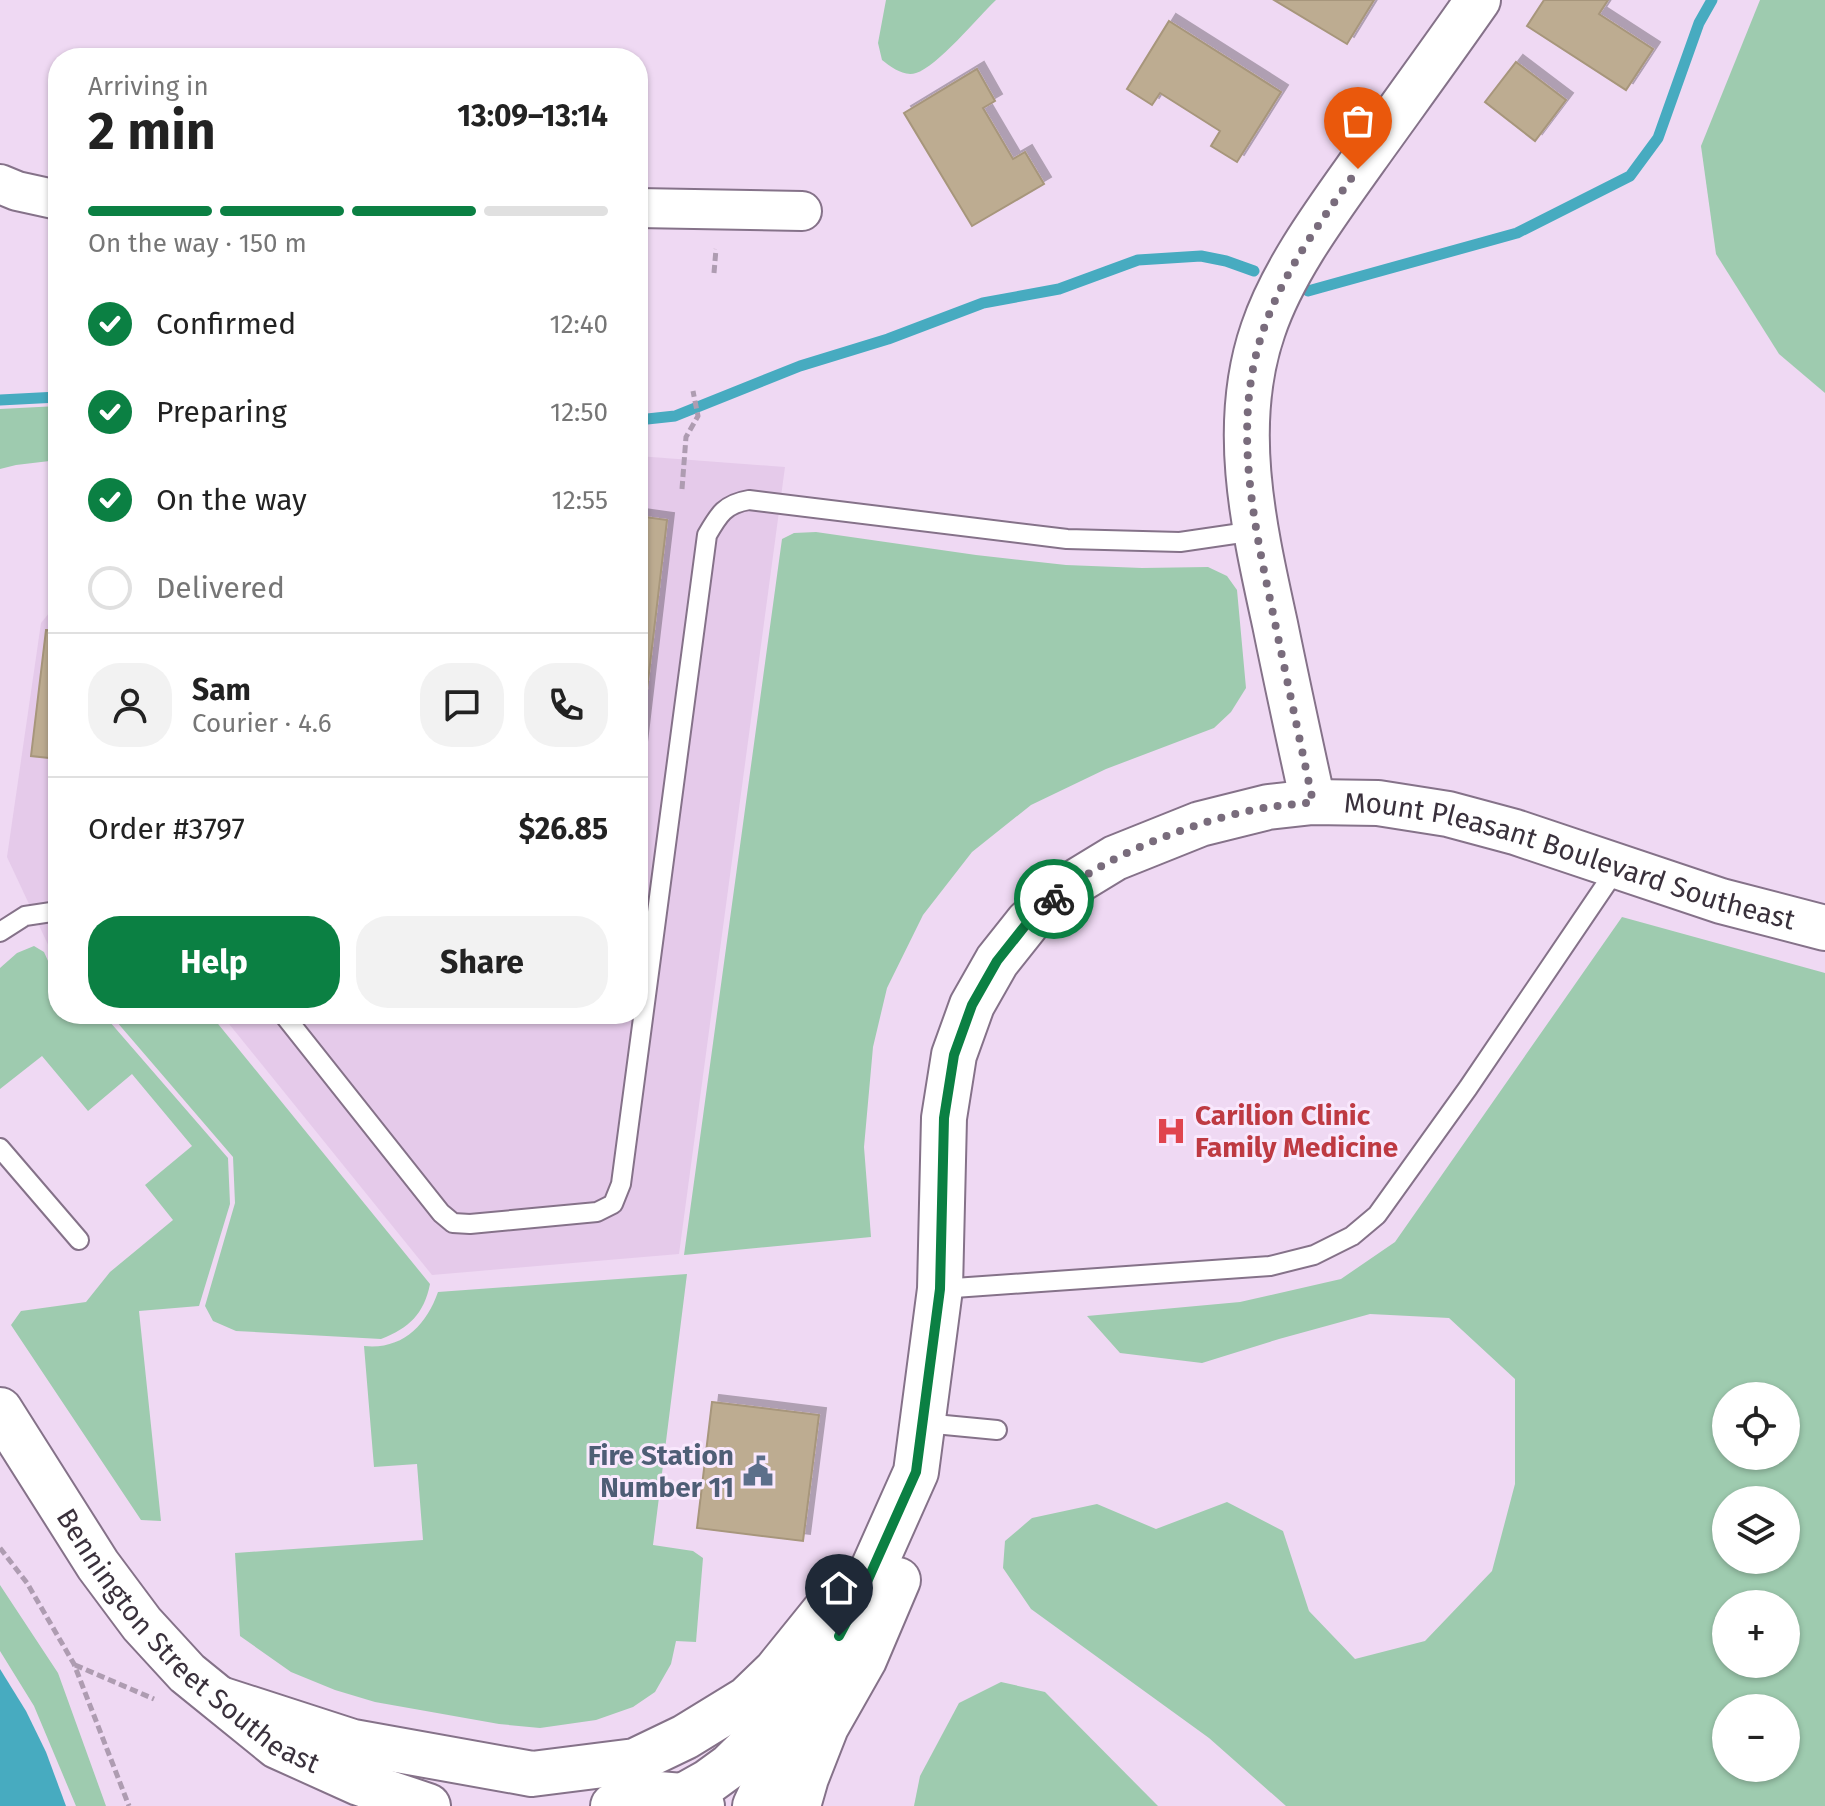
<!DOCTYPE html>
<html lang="en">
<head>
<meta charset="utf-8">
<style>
  body { margin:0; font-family:"Fira Sans",sans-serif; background:#f2f2f2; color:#222; height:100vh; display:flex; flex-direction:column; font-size:30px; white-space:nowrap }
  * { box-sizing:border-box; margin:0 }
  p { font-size:26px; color:#767676 }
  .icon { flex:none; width:44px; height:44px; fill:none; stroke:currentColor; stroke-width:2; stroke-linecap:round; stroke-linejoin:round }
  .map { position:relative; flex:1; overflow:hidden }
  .drawer { position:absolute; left:48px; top:48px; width:600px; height:976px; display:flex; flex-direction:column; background:#fff; border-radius:32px; box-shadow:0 2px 6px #0004 }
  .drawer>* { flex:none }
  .controls { position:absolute; left:1712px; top:1382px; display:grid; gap:16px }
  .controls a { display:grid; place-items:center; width:88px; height:88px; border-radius:50%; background:#fff; box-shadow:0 2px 6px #0004; font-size:40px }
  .pin { position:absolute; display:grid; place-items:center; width:68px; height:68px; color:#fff; margin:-82px -34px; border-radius:50% 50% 50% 0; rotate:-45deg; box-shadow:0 0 8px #0007 }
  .pin .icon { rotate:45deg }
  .courier { position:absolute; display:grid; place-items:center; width:80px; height:80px; margin:-40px; border:6px solid #0b8043; border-radius:50%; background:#fff; color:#222; box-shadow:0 2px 10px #0007 }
  .summary em { font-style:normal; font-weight:700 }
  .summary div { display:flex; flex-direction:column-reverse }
  .summary { display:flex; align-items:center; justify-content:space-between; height:136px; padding:0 40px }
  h1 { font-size:52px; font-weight:700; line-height:60px }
  .bar { display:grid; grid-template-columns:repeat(4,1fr); gap:12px 8px; align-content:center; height:96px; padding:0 40px }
  .bar i { height:10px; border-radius:6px; background:#e0e0e0 }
  .bar .current { background:#0b8043 }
  .bar p { grid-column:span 4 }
  .line { display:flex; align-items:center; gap:20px; padding:0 40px; border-top:2px solid #e0e0e0 }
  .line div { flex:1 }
  .round { display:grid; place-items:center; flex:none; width:84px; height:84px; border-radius:32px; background:#f2f2f2 }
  ol { padding:0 40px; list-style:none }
  li { display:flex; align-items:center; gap:24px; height:88px }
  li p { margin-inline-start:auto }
  li .icon { padding:8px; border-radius:50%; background:#0b8043; color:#fff; stroke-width:4 }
  li:last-child { color:#767676 }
  li i { width:44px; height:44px; border:4px solid #e0e0e0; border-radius:50% }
  .cta { display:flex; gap:16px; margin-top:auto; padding:16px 40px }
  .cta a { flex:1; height:92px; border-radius:32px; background:#0b8043; color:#fff; font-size:32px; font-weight:700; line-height:92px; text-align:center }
  .cta a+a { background:#f2f2f2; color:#222 }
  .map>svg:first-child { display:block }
</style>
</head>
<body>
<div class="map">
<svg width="1825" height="1806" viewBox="0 0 1825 1806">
  <defs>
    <filter id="shadow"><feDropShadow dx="7" dy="-7" stdDeviation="0" flood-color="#0004"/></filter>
  </defs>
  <rect width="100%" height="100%" fill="#efd9f3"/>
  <!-- built -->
  <g fill="#e5caea">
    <path d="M638,456L785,467L679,1254L432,1275L221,1014H638Z"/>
    <path d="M58,602V966L7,857L41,623Z"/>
  </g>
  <!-- green -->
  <g fill="#9ecbaf" fill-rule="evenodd">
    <path d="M886,0H996C978,17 937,67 916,73C904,77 891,67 882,60L878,43Z"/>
    <path d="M1760,0H1825V393L1779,354L1716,254L1701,146Z"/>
    <path d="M58,406V460L16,465L0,469V409Z"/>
    <path d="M816,532L976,555L1066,565L1142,568L1208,567L1227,576L1237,590L1246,688L1231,712L1214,728L1106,769L1031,805L972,852L923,915L887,988L873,1047L864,1147L871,1237L684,1255L782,539L794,533Z"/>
    <path d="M1622,917L1825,973V1806H1286L1209,1738L1031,1609L1003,1568L1005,1541L1032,1518L1097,1504L1156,1529L1227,1502L1283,1531L1309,1611L1355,1659L1425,1641L1492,1571L1515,1484V1379L1449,1318L1370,1314L1279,1339L1202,1363L1120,1353L1087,1316L1240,1302L1341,1279L1395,1242ZM1726,1396H1786V1456H1726ZM1726,1500H1786V1560H1726ZM1726,1604H1786V1664H1726ZM1726,1708H1786V1768H1726Z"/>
    <path d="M34,946L44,952L53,972L58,973V1014H103L228,1158L230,1204L199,1306L139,1311L161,1521L141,1520L11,1325L21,1311L86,1302L110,1272L173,1220L145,1185L192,1146L132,1074L88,1111L42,1056L0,1089V968L17,953Z"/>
    <path d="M110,1014H210L430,1284C424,1314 409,1328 381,1339L236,1331L213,1321L205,1306L235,1203L233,1157Z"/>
    <path d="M687,1274L653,1545L693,1551L703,1558L696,1642L676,1641L671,1664L655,1692L633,1707L596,1720L540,1728L499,1724L375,1702L335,1690L291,1672L240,1636L235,1553L423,1540L417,1464L374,1467L364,1346C402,1350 426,1326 438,1292Z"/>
    <path d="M0,1585L58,1673L106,1806H76L34,1706L0,1651Z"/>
    <path d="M1001,1682L1045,1692L1158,1806H914L920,1776L959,1703Z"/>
  </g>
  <!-- water -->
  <path fill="#47abc0" d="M0,1669L26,1711L46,1752L66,1806H0Z"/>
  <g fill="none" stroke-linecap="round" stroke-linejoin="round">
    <!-- stream -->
    <g stroke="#47abc0" stroke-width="11">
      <path d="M1308,291L1517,233L1630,176L1658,138L1699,23L1712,0"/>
      <path d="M0,400L58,397"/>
      <path d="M638,420L675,416L800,366L888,339L983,303L1059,289L1138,260L1201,256L1226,261L1254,271"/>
    </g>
  </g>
  <!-- building -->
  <g fill="#bdac91" stroke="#a7967b" stroke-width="2" filter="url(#shadow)">
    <path d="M1274,0H1374L1347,44Z"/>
    <path d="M1544,0H1608L1599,14L1653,49L1626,90L1527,26Z"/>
    <path d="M1169,21L1281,92L1237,162L1211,146L1220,131L1160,93L1152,105L1127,89Z"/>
    <path d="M1516,62L1566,100L1535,141L1485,102Z"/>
    <path d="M977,69L995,101L983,108L1013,159L1025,152L1044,184L972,226L904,113Z"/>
    <path d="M638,516L667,520L638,766Z"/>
    <path d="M46,630L58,631V759L31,756Z"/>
    <path d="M712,1402L819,1415L803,1541L697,1528Z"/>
  </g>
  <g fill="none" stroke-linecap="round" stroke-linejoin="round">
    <!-- lane casing -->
    <g stroke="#857289" stroke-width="22">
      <g id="lane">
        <path d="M0,932L25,916L58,911"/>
        <path d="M283,1014L441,1213L453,1223L470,1224L597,1212L613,1204L621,1184L707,535C719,514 725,504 749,500L1067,539L1180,542L1255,531"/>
        <path d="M0,1148L79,1240"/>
        <path d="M940,1289L1270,1266L1314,1255L1352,1236L1377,1215L1468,1088L1617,868"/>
        <path d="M924,1423L997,1430"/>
      </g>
    </g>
    <!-- street casing -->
    <g stroke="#857289" stroke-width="42">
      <g id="street">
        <path d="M0,184L17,191L58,200"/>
        <path d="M638,208L802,211"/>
      </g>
    </g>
    <!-- secondary casing -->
    <g stroke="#857289" stroke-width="48">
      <g id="secondary">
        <path d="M1313,802C1300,743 1287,683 1275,624C1254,528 1230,426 1263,330C1283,270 1328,210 1365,158C1403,105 1441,53 1478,0"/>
        <path id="s1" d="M0,1410L98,1565L142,1624L187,1673L277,1746L359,1783L428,1806"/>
        <path d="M220,1699L353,1742L532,1774L635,1761L685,1737L747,1699L776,1671L839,1593"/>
        <path d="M683,1796L708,1782L730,1766L793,1704"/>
        <path d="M613,1806L645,1793L683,1796L702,1806"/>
        <path id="s2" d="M755,1806L809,1689L862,1593L916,1472L940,1289L944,1118L954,1055L972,1005L997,961L1028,922L1069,886L1115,858L1200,824L1268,807L1313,802L1378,803L1448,814L1515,832L1721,901L1825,928"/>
        <path d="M798,1806L806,1778L826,1727L864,1660L898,1580"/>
      </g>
    </g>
    <!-- path -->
    <g stroke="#ae9cb1" stroke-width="5" stroke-dasharray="8 4" stroke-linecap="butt">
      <path d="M714,273L716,249"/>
      <path d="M682,489L686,437L698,416L693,391"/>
      <path d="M0,1548L27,1583L74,1664L129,1806"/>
      <path d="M75,1665L154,1699"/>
    </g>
    <!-- lane -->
    <use href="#lane" stroke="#fff" stroke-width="18"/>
    <!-- street -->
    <use href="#street" stroke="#fff" stroke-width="38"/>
    <!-- secondary -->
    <use href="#secondary" stroke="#fff" stroke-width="44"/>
  </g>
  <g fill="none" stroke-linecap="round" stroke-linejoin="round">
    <!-- done -->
    <path stroke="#796c7c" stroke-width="8" stroke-dasharray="0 14.4" d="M1054,899C1104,854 1203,818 1269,807C1284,805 1298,804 1313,802C1300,741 1287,680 1274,618C1254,524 1231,425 1263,331C1282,273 1323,218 1358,169"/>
    <!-- route -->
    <path stroke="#0b8043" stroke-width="10" d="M839,1636L862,1593L916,1472L940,1289L944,1118L954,1055L972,1005L997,961L1028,922L1054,899"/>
  </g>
  <!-- icons -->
  <defs>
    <g id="hospital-bare" transform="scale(2.4)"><path d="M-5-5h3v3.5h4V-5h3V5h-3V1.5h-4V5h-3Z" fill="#e0444e" stroke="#f9e8fd" stroke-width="2.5" paint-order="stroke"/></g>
    <g id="civic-bare" transform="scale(2.4)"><path d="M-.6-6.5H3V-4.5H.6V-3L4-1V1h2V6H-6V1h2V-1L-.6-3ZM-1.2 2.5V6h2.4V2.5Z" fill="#5c6f8a" stroke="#f9e8fd" stroke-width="2.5" paint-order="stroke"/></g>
  </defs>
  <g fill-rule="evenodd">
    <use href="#hospital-bare" x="1171" y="1131"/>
    <use href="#civic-bare" x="758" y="1471"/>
  </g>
  <g text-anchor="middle" stroke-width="6" stroke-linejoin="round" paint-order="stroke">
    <!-- street labels -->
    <g font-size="28" fill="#3a313c" stroke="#f9e8fd">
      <text dy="10" stroke="none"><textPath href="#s2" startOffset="1524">Mount Pleasant Boulevard Southeast</textPath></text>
      <text dy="10" stroke="none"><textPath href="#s1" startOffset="302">Bennington Street Southeast</textPath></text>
    </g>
    <!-- health labels -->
    <g font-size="28" font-weight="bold" fill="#be3a42" stroke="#f9e8fd" text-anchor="start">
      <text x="1195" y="1125">Carilion Clinic<tspan x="1195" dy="32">Family Medicine</tspan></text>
    </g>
    <!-- service labels -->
    <g font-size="28" font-weight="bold" fill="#4e5e75" stroke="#f9e8fd" text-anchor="end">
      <text x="734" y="1465">Fire Station<tspan x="734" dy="32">Number 11</tspan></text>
    </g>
  </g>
</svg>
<div class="controls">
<a><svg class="icon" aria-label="locate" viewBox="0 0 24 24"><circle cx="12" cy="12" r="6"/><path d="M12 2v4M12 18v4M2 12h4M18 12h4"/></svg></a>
<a><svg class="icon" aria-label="layers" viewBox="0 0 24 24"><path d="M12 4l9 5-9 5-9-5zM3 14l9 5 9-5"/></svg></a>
<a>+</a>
<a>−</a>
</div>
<div class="pin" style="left:1358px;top:169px;background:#ea580c"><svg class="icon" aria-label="bag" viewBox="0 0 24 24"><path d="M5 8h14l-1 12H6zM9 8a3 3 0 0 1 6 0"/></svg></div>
<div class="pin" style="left:839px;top:1636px;background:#1f2937"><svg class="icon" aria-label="home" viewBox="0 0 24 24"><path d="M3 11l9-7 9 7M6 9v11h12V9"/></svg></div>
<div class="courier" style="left:1054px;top:899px"><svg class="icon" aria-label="bike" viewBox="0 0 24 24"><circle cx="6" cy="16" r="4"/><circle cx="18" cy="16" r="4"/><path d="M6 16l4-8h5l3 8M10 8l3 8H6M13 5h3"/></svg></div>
<section class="drawer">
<div class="summary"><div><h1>2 min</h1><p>Arriving in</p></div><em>13:09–13:14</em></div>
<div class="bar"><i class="current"></i><i class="current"></i><i class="current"></i><i></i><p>On the way · 150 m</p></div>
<ol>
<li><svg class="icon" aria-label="check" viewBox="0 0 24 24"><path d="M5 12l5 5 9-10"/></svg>Confirmed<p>12:40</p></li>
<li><svg class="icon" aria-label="check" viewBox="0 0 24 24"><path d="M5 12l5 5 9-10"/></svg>Preparing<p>12:50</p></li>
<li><svg class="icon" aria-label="check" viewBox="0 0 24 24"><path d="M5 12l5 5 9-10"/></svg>On the way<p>12:55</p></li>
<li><i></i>Delivered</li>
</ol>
<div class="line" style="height:144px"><a class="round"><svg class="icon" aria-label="person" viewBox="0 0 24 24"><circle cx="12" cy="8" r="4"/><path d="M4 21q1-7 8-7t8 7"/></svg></a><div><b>Sam</b><p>Courier · 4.6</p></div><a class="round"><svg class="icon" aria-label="chat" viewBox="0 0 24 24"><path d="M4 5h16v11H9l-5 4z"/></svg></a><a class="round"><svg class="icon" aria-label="phone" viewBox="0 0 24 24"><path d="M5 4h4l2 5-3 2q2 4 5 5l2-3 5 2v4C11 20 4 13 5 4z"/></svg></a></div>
<div class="line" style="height:104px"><div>Order #3797</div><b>$26.85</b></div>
<div class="cta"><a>Help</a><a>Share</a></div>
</section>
</div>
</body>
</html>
